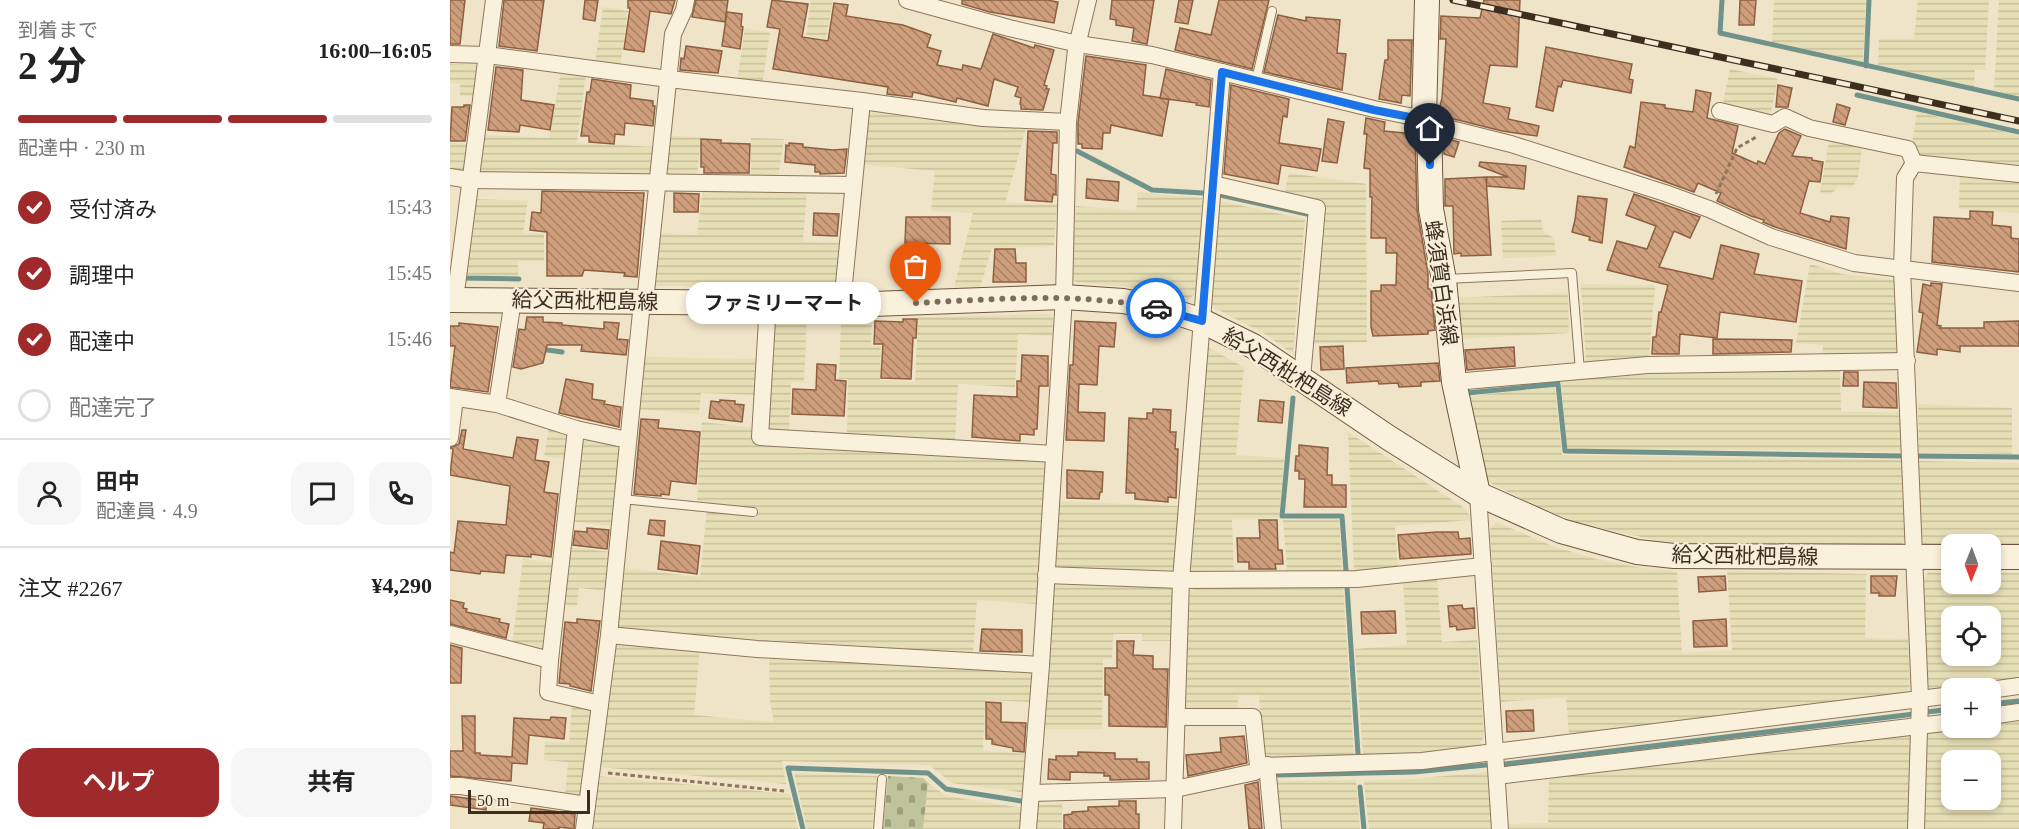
<!DOCTYPE html>
<html lang="ja">
<head>
<meta charset="utf-8">
<style>
  body { margin:0; font-family:"Times New Roman","Noto Sans JP",serif; background:#f6f6f6; color:#222; height:100vh; display:flex; flex-direction:column; font-size:22px; white-space:nowrap }
  * { box-sizing:border-box; margin:0 }
  p { font-size:20px; color:#767676 }
  .icon { flex:none; width:33px; height:33px; fill:none; stroke:currentColor; stroke-width:2; stroke-linecap:round; stroke-linejoin:round }
  .map { position:relative; flex:1; overflow:hidden }
  .details { display:flex; flex-direction:column; background:#fff; width:450px }
  .details>* { flex:none }
  .needle { width:39px; rotate:181deg }
  .controls { position:absolute; left:1491px; top:534px; display:grid; gap:12px }
  .controls a { display:grid; place-items:center; width:60px; height:60px; border-radius:12px; background:#fff; box-shadow:0 3px 9px #0003; font-size:30px }
  .scale { position:absolute; left:18px; bottom:15px; width:122px; box-sizing:border-box; padding-left:6px; border:3px solid #3d2e20; border-top:0; font-size:16px; line-height:21px; white-space:nowrap; color:#3d2e20; -webkit-text-stroke:4px #f7eed8; paint-order:stroke }
  .pin { position:absolute; display:grid; place-items:center; width:51px; height:51px; color:#fff; margin:-62px -26px; border-radius:50% 50% 50% 0; rotate:-45deg; box-shadow:0 0 6px #0007 }
  .pin .icon { rotate:45deg }
  .courier { position:absolute; display:grid; place-items:center; width:60px; height:60px; margin:-30px; border:4px solid #1a73e8; border-radius:50%; background:#fff; color:#222; box-shadow:0 2px 8px #0007 }
  .bubble { position:absolute; height:42px; border-radius:18px; background:#fff; box-shadow:0 3px 9px #0003; font-size:20px; font-weight:700; line-height:42px; text-align:center }
  .headline em { font-style:normal; font-weight:700 }
  .headline div { display:flex; flex-direction:column-reverse }
  .headline { display:flex; align-items:center; justify-content:space-between; height:102px; padding:0 18px }
  h1 { font-size:39px; font-weight:700; line-height:45px }
  .bar { display:grid; grid-template-columns:repeat(4,1fr); gap:9px 6px; align-content:center; height:72px; padding:0 18px }
  .bar i { height:8px; border-radius:4px; background:#e0e0e0 }
  .bar .on { background:#9e2a2b }
  .bar p { grid-column:span 4 }
  .line { display:flex; align-items:center; gap:15px; padding:0 18px; border-top:2px solid #e0e0e0 }
  .line div { flex:1 }
  .round { display:grid; place-items:center; flex:none; width:63px; height:63px; border-radius:18px; background:#f6f6f6 }
  ol { padding:0 18px; list-style:none }
  li { display:flex; align-items:center; gap:18px; height:66px }
  li p { margin-inline-start:auto }
  li .icon { padding:6px; border-radius:50%; background:#9e2a2b; color:#fff; stroke-width:4 }
  li:last-child { color:#767676 }
  li i { width:33px; height:33px; border:3px solid #e0e0e0; border-radius:50% }
  .action { display:flex; gap:12px; margin-top:auto; padding:12px 18px }
  .action a { flex:1; height:69px; border-radius:18px; background:#9e2a2b; color:#fff; font-size:24px; font-weight:700; line-height:69px; text-align:center }
  .action a+a { background:#f6f6f6; color:#222 }
  main { display:flex; flex:1; min-height:0 }
  .map>svg:first-child { display:block }
</style>
</head>
<body>
<main>
<section class="details">
<div class="headline"><div><h1>2 分</h1><p>到着まで</p></div><em>16:00–16:05</em></div>
<div class="bar"><i class="on"></i><i class="on"></i><i class="on"></i><i></i><p>配達中 · 230 m</p></div>
<ol>
<li><svg class="icon" aria-label="check" viewBox="0 0 24 24"><path d="M5 12l5 5 9-10"/></svg>受付済み<p>15:43</p></li>
<li><svg class="icon" aria-label="check" viewBox="0 0 24 24"><path d="M5 12l5 5 9-10"/></svg>調理中<p>15:45</p></li>
<li><svg class="icon" aria-label="check" viewBox="0 0 24 24"><path d="M5 12l5 5 9-10"/></svg>配達中<p>15:46</p></li>
<li><i></i>配達完了</li>
</ol>
<div class="line" style="height:108px"><a class="round"><svg class="icon" aria-label="person" viewBox="0 0 24 24"><circle cx="12" cy="8" r="4"/><path d="M4 21q1-7 8-7t8 7"/></svg></a><div><b>田中</b><p>配達員 · 4.9</p></div><a class="round"><svg class="icon" aria-label="chat" viewBox="0 0 24 24"><path d="M4 5h16v11H9l-5 4z"/></svg></a><a class="round"><svg class="icon" aria-label="phone" viewBox="0 0 24 24"><path d="M5 4h4l2 5-3 2q2 4 5 5l2-3 5 2v4C11 20 4 13 5 4z"/></svg></a></div>
<div class="line" style="height:78px"><div>注文 #2267</div><b>¥4,290</b></div>
<div class="action"><a>ヘルプ</a><a>共有</a></div>
</section>
<div class="map">
<svg width="1569" height="829" viewBox="0 0 1569 829">
  <defs>
    <pattern id="farmland-rules" width="6" height="5" patternUnits="userSpaceOnUse" patternTransform="scale(1.5)"><rect width="6" height="5" fill="#e6deb5"/><path d="M0 2.5h6" fill="none" stroke="#c6bf9b"/></pattern>
    <pattern id="cemetery-stones" width="16" height="16" patternUnits="userSpaceOnUse" patternTransform="scale(1.5)"><rect width="16" height="16" fill="#bfc49a"/><path d="M2 7V4a2 2 0 0 1 4 0v3zM10 15v-3a2 2 0 0 1 4 0v3z" fill="#9ca07d"/></pattern>
    <pattern id="building-back-hatch" width="6" height="6" patternUnits="userSpaceOnUse" patternTransform="scale(1.5)"><rect width="6" height="6" fill="#cf9f7d"/><path d="M-1 5l2 2M0 0l6 6M5-1l2 2" fill="none" stroke="#a98266"/></pattern>
  </defs>
  <rect width="100%" height="100%" fill="#f0e4c8"/>
  <!-- farmland -->
  <g fill="url(#farmland-rules)" fill-rule="evenodd">
    <path d="M361,0H383L376,39L356,35Z"/>
    <path d="M1324,0H1416L1413,62L1322,42Z"/>
    <path d="M1468,0H1539L1535,70H1525L1524,87L1428,66L1429,39H1464Z"/>
    <path d="M1549,0H1569V97L1544,91Z"/>
    <path d="M153,7L178,11L170,67L145,63Z"/>
    <path d="M295,28L320,32L312,86L287,82Z"/>
    <path d="M0,64L27,65L23,96H10V84L0,83Z"/>
    <path d="M1280,69L1328,79L1320,117L1272,107Z"/>
    <path d="M111,71L136,74L127,143L206,147L203,173L28,172L34,135L99,138Z"/>
    <path d="M415,111L517,125L576,129L555,203L607,204L604,246L542,248L530,288L504,287L523,213L481,211L485,171L408,164Z"/>
    <path d="M1467,112L1569,135V169L1468,159L1462,144Z"/>
    <path d="M217,136L251,137L247,175H214Z"/>
    <path d="M301,138L334,139L328,179H301Z"/>
    <path d="M1379,141L1412,148L1408,177L1403,187L1389,186L1380,195L1370,193Z"/>
    <path d="M0,143L20,144L16,168L11,173L0,172Z"/>
    <path d="M1510,171L1569,177V213L1509,209Z"/>
    <path d="M839,173L916,184L917,342L861,344L872,205L834,196Z"/>
    <path d="M253,186L357,188L353,242L392,243L386,286H205L201,281L206,233L247,235Z"/>
    <path d="M688,192L752,198L746,293L737,301L680,287L626,282L621,276L626,206L686,211Z"/>
    <path d="M25,199L78,201L73,233L94,234V261H68V277L14,276Z"/>
    <path d="M769,201L855,219L843,354L815,334L761,306Z"/>
    <path d="M1091,219L1093,232L1104,238L1106,256L1053,258L1051,221Z"/>
    <path d="M1360,264L1392,274L1443,280L1447,286L1449,352L1444,356H1373V345L1346,343Z"/>
    <path d="M1131,284L1205,285L1199,359L1136,363Z"/>
    <path d="M1118,293L1119,333L1007,339L1003,298Z"/>
    <path d="M599,314L603,318L602,336L568,334L565,387L508,384L505,440L397,434L398,379H389L391,321L422,322L421,346H431L430,380L465,382L468,317Z"/>
    <path d="M321,318L357,319L354,382H341L339,430L316,429Z"/>
    <path d="M759,348L794,367L786,455L834,458L829,518L782,519L784,574L741,575L737,571L756,351Z"/>
    <path d="M193,357L311,359L310,395L251,393L249,414L187,409Z"/>
    <path d="M1390,370L1391,412H1451L1453,451L1117,449L1111,381L1202,374Z"/>
    <path d="M1105,387L1112,455L1454,460L1457,538L1452,544L1230,543L1209,541L1125,522L1080,503L1029,477L1012,397Z"/>
    <path d="M1468,404L1562,408V454L1469,452Z"/>
    <path d="M252,422L308,428V442L597,463L587,604L527,600L523,653L319,640V646L163,630L171,568L250,577L257,510L306,515L304,508L247,502Z"/>
    <path d="M99,428L116,433L120,440L118,460L94,456Z"/>
    <path d="M898,432L1013,507L1020,516V520L945,526L948,568L904,571Z"/>
    <path d="M132,438L170,446L163,526L119,521Z"/>
    <path d="M1468,461L1569,463V546H1541L1540,544L1475,546L1471,541Z"/>
    <path d="M608,501L729,506L728,568L722,572L609,569L604,564Z"/>
    <path d="M889,519L892,571H837L833,520Z"/>
    <path d="M1046,522L1102,546L1146,559L1187,567L1227,571L1232,653L1282,650L1277,571L1416,574L1415,638L1458,639L1460,686L1456,693L1119,735L1116,697L1051,702L1040,529Z"/>
    <path d="M116,547L162,552L158,591L129,588L127,606L110,604Z"/>
    <path d="M73,559L108,564L97,651L62,645Z"/>
    <path d="M1479,572L1501,573L1502,584H1540L1541,573H1569V680L1482,691L1476,688L1473,578ZM1502,616H1540V656H1502Z"/>
    <path d="M987,579L992,642L1027,640L1034,735L1030,746L975,752L913,754L905,649L957,645L953,582Z"/>
    <path d="M607,584L720,587L725,591L723,641H692V634H663L662,659H653L652,729H593L602,587Z"/>
    <path d="M893,584L904,755L820,759L814,754L809,695H788V711L738,710L735,706L740,592L744,589Z"/>
    <path d="M162,638L250,647L244,715L324,722L320,702L319,654L583,672L582,702L535,700L533,751L579,754L578,793L502,783L479,765L332,761L336,784L148,767Z"/>
    <path d="M122,703L141,708L143,712L132,796L115,797L118,762L94,760L95,742L119,743Z"/>
    <path d="M1569,719V829H1472L1474,735L1479,729L1540,728L1541,722ZM1502,760H1540V800H1502Z"/>
    <path d="M1463,735L1460,829H1059V824L1098,823L1099,777Z"/>
    <path d="M1038,772L1042,829H919L914,781L962,779Z"/>
    <path d="M344,773L427,776L422,829H357Z"/>
    <path d="M146,776L340,794L348,829H140Z"/>
    <path d="M906,780L910,829H827L823,783L827,781Z"/>
    <path d="M478,783L496,796L572,808L570,829H473Z"/>
    <path d="M612,803V829H583L586,805Z"/>
  </g>
  <!-- cemetery -->
  <path fill="url(#cemetery-stones)" d="M438,776L473,778L478,783L473,829H433Z"/>
  <g fill="none" stroke-linecap="round" stroke-linejoin="round">
    <!-- stream -->
    <g stroke="#6f938a" stroke-width="5">
      <path d="M1272,0L1270,33L1569,99"/>
      <path d="M1416,66L1419,0"/>
      <path d="M1407,95L1569,132"/>
      <path d="M627,151L702,190L753,193"/>
      <path d="M770,195L857,214"/>
      <path d="M12,277V278L69,279"/>
      <path d="M90,349L112,352"/>
      <path d="M1017,393L1108,384L1115,451L1453,456"/>
      <path d="M843,398L832,516H892L896,571"/>
      <path d="M1469,456L1569,457"/>
      <path d="M897,587L908,754"/>
      <path d="M1540,704L1569,701"/>
      <path d="M1477,712L1502,709"/>
      <path d="M1055,764L1464,714"/>
      <path d="M828,775L964,772L1036,765"/>
      <path d="M910,787L914,829"/>
      <path d="M353,829L338,768L478,773L496,789L571,801"/>
    </g>
  </g>
  <!-- building -->
  <g fill="url(#building-back-hatch)" stroke="#8d5f41" stroke-width="1.5">
    <path d="M0,0H15L10,44H0Z"/>
    <path d="M54,0H94L87,51L49,46Z"/>
    <path d="M135,0H148L145,21L133,19Z"/>
    <path d="M178,0H225L221,14L200,11L194,52L174,49L180,8H178Z"/>
    <path d="M246,0H278L275,22L242,17Z"/>
    <path d="M322,0L358,4L352,37L378,41L384,3L398,5L396,16L453,25L481,35L477,47L491,51L487,65L512,70L513,65L531,69L543,34L584,48L585,45L604,50L594,85L597,86L596,89H599L593,110L571,109V105L570,104L571,98L565,96L568,87L544,79L538,106L507,98L506,102L463,92L462,97L437,94L438,87L323,69L330,29L317,27Z"/>
    <path d="M512,0H597L608,2L604,23L540,12L512,4Z"/>
    <path d="M662,0H704L697,44L682,41L684,28L666,25V20L660,19Z"/>
    <path d="M729,0H743L738,24L725,22Z"/>
    <path d="M769,0H819L802,69L725,50L730,28L761,35Z"/>
    <path d="M1034,0H1070L1067,67L1040,65L1033,103L1060,108L1058,119L1089,126L1087,136L1052,131L996,117L992,115L993,112L989,110L992,98L996,39H990L991,16L1030,18Z"/>
    <path d="M1290,0H1306L1304,25H1289Z"/>
    <path d="M277,12L292,14L291,26L293,27L290,49L272,46Z"/>
    <path d="M828,15L856,21V17L890,20L887,53L896,54L892,90L814,72Z"/>
    <path d="M938,40H962L960,96L952,95L951,103L929,99L935,60H938Z"/>
    <path d="M236,46L272,51L268,73L230,70L231,58L234,59Z"/>
    <path d="M1096,47L1182,64L1179,79L1183,80L1181,93L1113,80L1111,87L1108,86L1103,111L1086,107Z"/>
    <path d="M636,56L696,65L693,95L719,99L712,136L661,125L660,133H653L652,149L632,148V144H628V123Z"/>
    <path d="M46,67L73,70L71,100L104,105L100,130L70,125L69,132L38,130Z"/>
    <path d="M716,69L761,80L759,107L746,105L747,103L710,98Z"/>
    <path d="M142,79L181,85L180,98L203,101V106H205L203,126L175,123L174,135L165,134L164,144L139,142V136H131L137,92H140Z"/>
    <path d="M781,85L839,99L837,117L833,116L829,143L871,149L867,171L831,165L828,184L774,174Z"/>
    <path d="M1328,85L1342,88L1338,107H1326Z"/>
    <path d="M1246,90L1261,93L1257,118L1288,126L1282,153L1307,164L1308,161L1315,164L1329,133L1335,129L1351,136L1342,156L1362,158V160L1373,162L1370,182L1359,181L1350,213L1380,222L1381,216L1399,218L1396,249L1325,227L1313,222L1314,220L1301,216L1267,201L1271,193L1248,183L1244,192L1174,167L1180,146L1185,148L1191,102L1215,105V108L1243,112Z"/>
    <path d="M1387,104L1400,108L1395,125L1383,122Z"/>
    <path d="M14,105H20L15,141H0L2,107H14Z"/>
    <path d="M916,118L935,122L934,131L965,134L967,210L978,273V289H981L985,330L978,331V334L923,336L921,327V291H931V285H946L947,253H936V238H921L922,197H920V169L914,168L917,134H914Z"/>
    <path d="M878,119L894,122L887,163L872,161Z"/>
    <path d="M578,131L607,132V143H603L601,174L606,175V195L603,194L602,202L575,200Z"/>
    <path d="M994,138L1009,142L1004,157L994,154Z"/>
    <path d="M251,139L271,140V143L300,144L299,173H254V167H251Z"/>
    <path d="M339,143L353,144V147L383,150L397,149L394,173L370,174V172H365V165L335,162L336,145L339,146Z"/>
    <path d="M1030,162L1076,166L1074,189L1036,186L1037,177H1058L1029,166Z"/>
    <path d="M1036,177L1041,255L1011,256V253L1004,254L1003,206H995V179Z"/>
    <path d="M637,179L669,182L668,201L636,198Z"/>
    <path d="M92,191L194,193L187,277L174,276L175,273L134,270L132,276H97V232L80,230L82,212L91,213Z"/>
    <path d="M224,193L249,194L248,212H224Z"/>
    <path d="M1184,194L1250,217L1240,238L1224,231L1209,267L1263,279L1271,245L1309,254L1304,274L1352,281L1346,322L1270,312L1267,338L1230,334L1229,354H1202L1203,337H1206L1209,312H1211L1218,285L1157,270L1167,241L1197,249L1206,226L1176,215Z"/>
    <path d="M1128,196L1157,199L1152,243L1139,240L1140,237L1122,232L1125,220Z"/>
    <path d="M1520,211L1543,212L1542,225L1561,227V238L1569,239V272L1482,262L1484,217L1520,219Z"/>
    <path d="M364,213L389,214L387,236L363,235Z"/>
    <path d="M456,217H500V244L455,243Z"/>
    <path d="M545,249H565L566,263H576V282H543Z"/>
    <path d="M1481,283L1492,284L1487,325L1491,326L1490,328H1534V322L1569,321V346H1510V352L1487,349V355L1467,352L1473,313L1469,312L1473,284L1481,286Z"/>
    <path d="M77,317H93V322L112,323V325L154,329V322L169,323L167,339L178,340L176,355L131,351L132,345H97L93,363L71,369L63,367L69,329L75,330Z"/>
    <path d="M453,319H467L466,338H463L461,379L431,378L433,344H424L425,321L453,322Z"/>
    <path d="M625,321L666,323L664,347L649,346L647,385L629,384L628,412L655,413L654,441L616,440L620,365H623Z"/>
    <path d="M9,323L48,327L38,392L0,387L5,346H0V326H9Z"/>
    <path d="M1263,339L1342,340L1341,352L1263,354Z"/>
    <path d="M893,346L894,369L871,370L870,347Z"/>
    <path d="M1064,347L1065,366L1017,370L1015,350Z"/>
    <path d="M572,355L598,356V386H589L587,429H584V435L570,434V441L522,437L524,395L567,397V381H571Z"/>
    <path d="M988,363L990,381L971,382V386L949,387L948,383L929,384L928,381L897,383L896,368Z"/>
    <path d="M367,364L386,365L385,380L396,381L394,416L342,414L343,389L366,390Z"/>
    <path d="M1394,372H1408V386H1393Z"/>
    <path d="M116,379L143,384L142,399L155,401L154,404L171,407L169,427L109,413Z"/>
    <path d="M1414,382L1446,383L1447,408L1413,407Z"/>
    <path d="M270,400L285,401V404L294,405L292,422L259,418L261,401L270,402Z"/>
    <path d="M810,400L834,402L832,423L808,421Z"/>
    <path d="M703,409L721,410L720,432H726L725,449H728L726,498L718,497V502L685,499V493H676L679,418L697,419V413H703Z"/>
    <path d="M191,419L209,420L208,428L250,432L246,484L221,481L219,495L211,494V496L184,494Z"/>
    <path d="M12,430H16L13,449L63,458L67,437L88,440L85,460L99,462L94,492L108,494L101,557L81,554V557L56,555L54,573L31,571L30,574L0,570V552L4,553L8,521L56,525L60,486L0,475L3,449L0,448L9,444Z"/>
    <path d="M849,445L878,448L877,475H882V485H896V507H854L855,479H849V471H845L846,456H849Z"/>
    <path d="M617,470L653,472L652,492H650L649,499L617,498Z"/>
    <path d="M200,520L215,521L214,536L198,534Z"/>
    <path d="M809,520H827L828,550H832L833,564H825L826,569H799V562H788L787,538H810Z"/>
    <path d="M137,528L159,530L157,549L123,545L125,531L137,532Z"/>
    <path d="M987,532H1008L1009,539L1020,538L1021,554L950,559L948,535Z"/>
    <path d="M211,541L250,546L247,574L208,569Z"/>
    <path d="M1275,576L1276,590L1249,592L1248,577Z"/>
    <path d="M1421,576H1447L1445,596H1429V593H1421Z"/>
    <path d="M0,600L14,603L13,608L17,609L16,612L50,619L49,622L59,624L56,638L0,624Z"/>
    <path d="M1012,605L1013,609L1024,608L1025,628L1007,630L1006,626L1000,627L998,606Z"/>
    <path d="M945,611L946,633L912,634L911,612Z"/>
    <path d="M127,619L150,621L141,691L120,686V684L109,683L115,622L127,623Z"/>
    <path d="M1276,619L1277,646L1244,647L1243,621Z"/>
    <path d="M532,629L572,630V652L530,651Z"/>
    <path d="M667,641H684L683,655L703,656V669H718L716,727L659,726V695H655V668H667Z"/>
    <path d="M0,645L12,648L11,683H0Z"/>
    <path d="M536,702L551,703V722L576,723L574,752L563,751V748L542,744V739H536Z"/>
    <path d="M1083,710L1084,731L1057,732L1056,711Z"/>
    <path d="M12,716H25V753H30V755L62,757L64,718L100,720L101,717L116,718L114,739L79,735L77,764L62,763L61,781L0,776V751H13Z"/>
    <path d="M794,736L797,763L738,776L736,755L771,752L770,738Z"/>
    <path d="M628,752L665,753V759H687V762H699V779L660,780V776H654V773L620,772V780L598,779L599,759L606,760V756H628Z"/>
    <path d="M808,782L812,829H799L795,785Z"/>
    <path d="M0,796L37,801L36,810L0,805Z"/>
    <path d="M669,801H686V814H689V829H614V815L622,814V812L638,811V807L669,806Z"/>
    <path d="M81,808L125,814L124,829L109,827V829H93L94,823L79,821Z"/>
  </g>
  <g fill="none" stroke-linecap="round" stroke-linejoin="round">
    <!-- lane casing -->
    <g stroke="#8d765c" stroke-width="10">
      <g id="lane">
        <path d="M806,80L822,11"/>
        <path d="M996,279L1122,273L1130,371"/>
        <path d="M172,499L303,512"/>
        <path d="M428,829L432,779"/>
      </g>
    </g>
    <!-- street casing -->
    <g stroke="#8d765c" stroke-width="18">
      <g id="street">
        <path d="M457,0L559,28L628,44L702,55L924,109L974,119"/>
        <path d="M0,54L37,55L219,79L412,101L533,118L618,122"/>
        <path d="M1270,111L1323,124L1335,117L1359,128L1458,149L1464,163"/>
        <path d="M979,121L993,127L1061,144L1215,193L1259,209L1321,237L1404,263L1569,283"/>
        <path d="M0,177L20,180L403,185"/>
        <path d="M763,184L867,208L852,378"/>
        <path d="M5,300L44,0"/>
        <path d="M195,302L223,34L234,10L236,0"/>
        <path d="M318,303L310,437L604,454"/>
        <path d="M392,304L412,101"/>
        <path d="M1004,382L1198,365L1457,361"/>
        <path d="M0,397L47,404L126,429L178,440"/>
        <path d="M47,404L63,300"/>
        <path d="M0,438L5,398"/>
        <path d="M1028,494L1050,829"/>
        <path d="M596,575L731,580L907,579L1033,566"/>
        <path d="M0,634L100,660L98,692L150,704"/>
        <path d="M159,635L307,649L591,665"/>
        <path d="M100,660L126,429"/>
        <path d="M1540,690L1569,686"/>
        <path d="M1540,716L1569,712"/>
        <path d="M727,717H803L808,766L972,761L1502,695"/>
        <path d="M817,765L823,829"/>
        <path d="M1047,776L1502,722"/>
        <path d="M0,786H11L137,805"/>
        <path d="M582,793L725,789L805,772L808,766"/>
        <path d="M134,829L159,635L192,302"/>
        <path d="M578,829L591,665L614,297L618,122L626,50L638,0"/>
        <path d="M723,829L731,580L772,72"/>
        <path d="M1466,829L1470,698L1452,269L1455,178L1464,163L1569,174"/>
      </g>
    </g>
    <!-- secondary casing -->
    <g stroke="#6f573f" stroke-width="26">
      <g id="secondary">
        <path d="M977,0L974,119L979,121L981,209L994,280L1004,382L1028,494"/>
        <path d="M0,300L422,304L614,297L673,301L722,311L752,321L803,346L939,438L1028,494L1111,531L1187,552L1224,556L1502,557"/>
        <path d="M1540,557H1569"/>
      </g>
    </g>
    <!-- path -->
    <g stroke="#8d765c" stroke-width="3" stroke-dasharray="4.5 3" stroke-linecap="butt">
      <path d="M1266,194L1287,148L1308,136"/>
      <path d="M158,773L335,791"/>
    </g>
    <!-- lane -->
    <use href="#lane" stroke="#faf1dc" stroke-width="8"/>
    <!-- street -->
    <use href="#street" stroke="#faf1dc" stroke-width="16"/>
    <!-- secondary -->
    <use href="#secondary" stroke="#faf1dc" stroke-width="24"/>
    <!-- rail casing -->
    <g stroke="#3d2e20" stroke-width="7">
      <path id="rail" d="M1003,0L1569,121"/>
    </g>
    <!-- rail -->
    <use href="#rail" stroke="#f7eed8" stroke-width="4.5" stroke-dasharray="14" stroke-linecap="butt"/>
  </g>
  <g fill="none" stroke-linecap="round" stroke-linejoin="round">
    <!-- done -->
    <path stroke="#7c6e5b" stroke-width="6" stroke-dasharray="0 10.8" d="M466,303C546,299 627,292 706,308"/>
    <!-- route -->
    <path stroke="#1a73e8" stroke-width="8" d="M706,308L752,321L772,72L924,110L980,121V165"/>
  </g>
  <g text-anchor="middle" stroke-width="4.5" stroke-linejoin="round" paint-order="stroke">
    <!-- street labels -->
    <g font-size="21" fill="#3d2e20" stroke="#f7eed8">
      <text transform="translate(991 283) rotate(82)" y="7">蜂須賀白浜線</text>
      <text transform="translate(135 301) rotate(1)" y="7">給父西枇杷島線</text>
      <text transform="translate(837 372) rotate(32)" y="7">給父西枇杷島線</text>
      <text transform="translate(1295 556) rotate(1)" y="7">給父西枇杷島線</text>
    </g>
  </g>
</svg>
<div class="controls">
<a><svg class="needle" viewBox="-14 -14 28 28"><path d="M0-13l5 13h-10z" fill="#e53935"/><path d="M0 13l5-13h-10z" fill="#767676"/></svg></a>
<a><svg class="icon" aria-label="locate" viewBox="0 0 24 24"><circle cx="12" cy="12" r="6"/><path d="M12 2v4M12 18v4M2 12h4M18 12h4"/></svg></a>
<a>+</a>
<a>−</a>
</div>
<div class="scale">50 m</div>
<div class="pin" style="left:466px;top:303px;background:#ea580c"><svg class="icon" aria-label="bag" viewBox="0 0 24 24"><path d="M5 8h14l-1 12H6zM9 8a3 3 0 0 1 6 0"/></svg></div>
<div class="pin" style="left:980px;top:165px;background:#1f2937"><svg class="icon" aria-label="home" viewBox="0 0 24 24"><path d="M3 11l9-7 9 7M6 9v11h12V9"/></svg></div>
<div class="courier" style="left:706px;top:308px"><svg class="icon" aria-label="car" viewBox="0 0 24 24"><path d="M5 17H2v-5l4-1 3-4h7l3 4 3 1v5h-3M9 17h6M6 11h13"/><circle cx="7" cy="17" r="2"/><circle cx="17" cy="17" r="2"/></svg></div>
<div class="bubble" style="left:236px;top:282px;width:195px">ファミリーマート</div>
</div>
</main>
</body>
</html>
